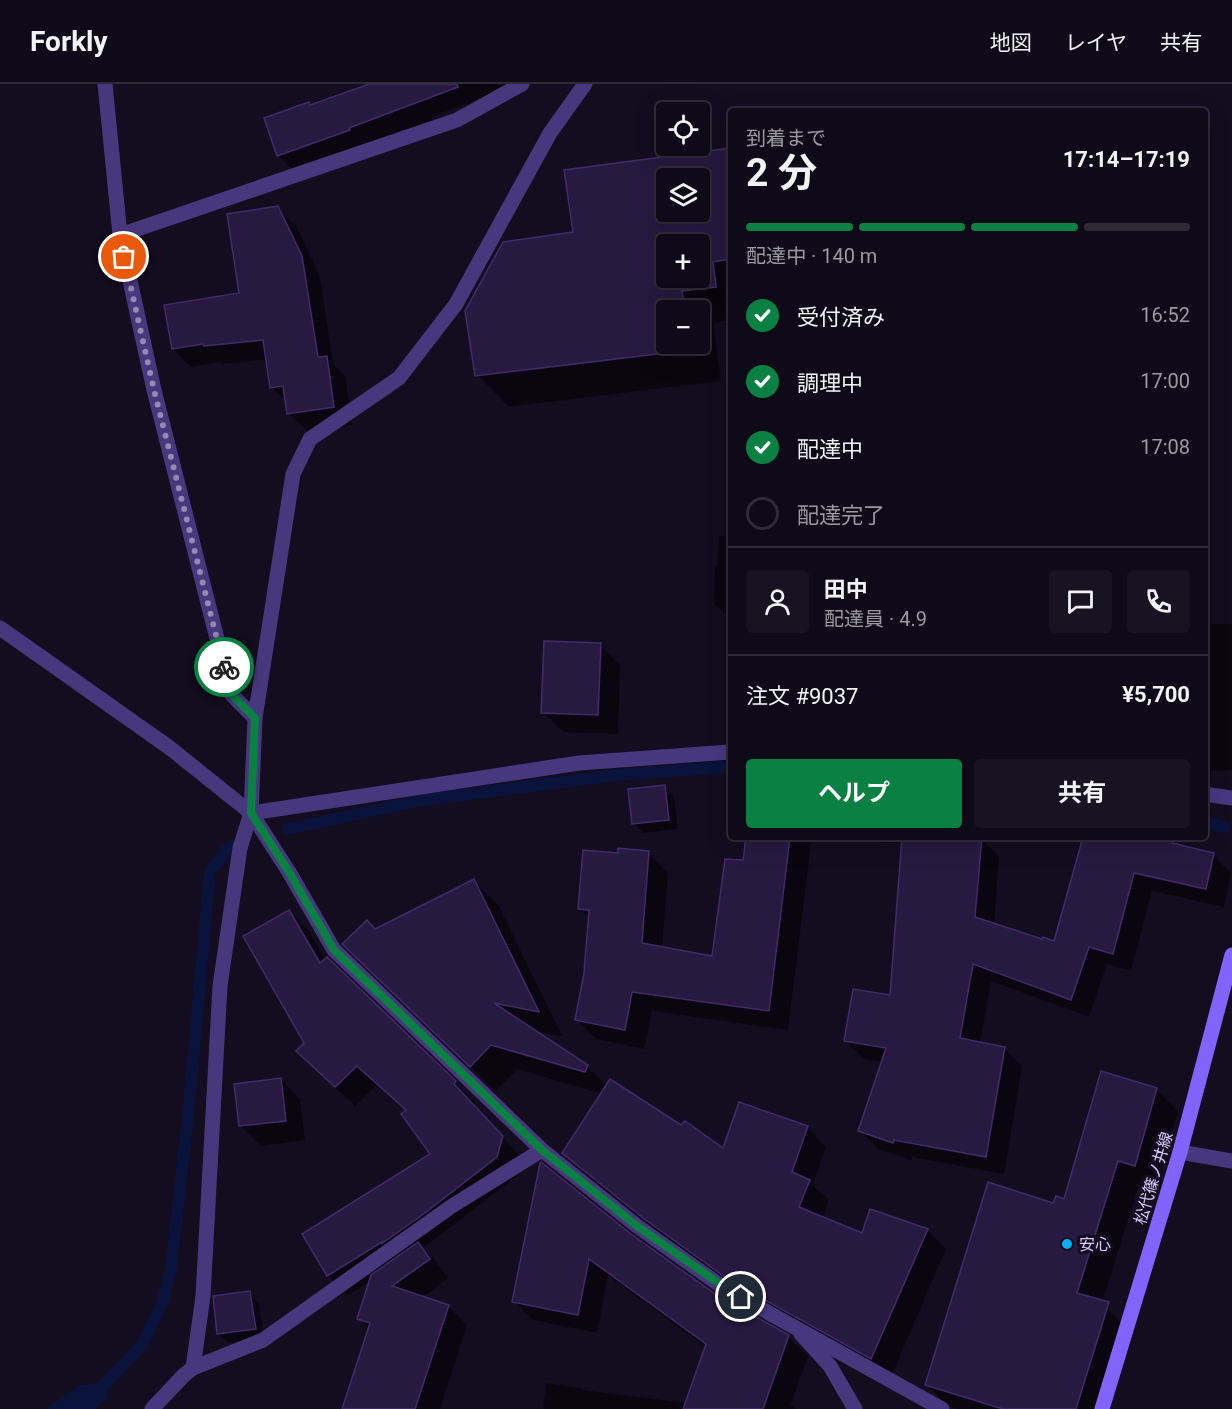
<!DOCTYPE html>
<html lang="ja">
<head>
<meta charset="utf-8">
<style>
  body { margin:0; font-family:Roboto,"Noto Sans JP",sans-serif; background:#171320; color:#f1f3f6; height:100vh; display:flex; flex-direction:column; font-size:22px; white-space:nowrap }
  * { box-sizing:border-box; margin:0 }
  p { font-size:20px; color:#9b9aa1 }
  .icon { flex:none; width:33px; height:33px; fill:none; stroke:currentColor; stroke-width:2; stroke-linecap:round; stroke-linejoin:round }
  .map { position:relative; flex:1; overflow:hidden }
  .side { position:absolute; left:728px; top:24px; width:480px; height:732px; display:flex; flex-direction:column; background:#0e0a17; border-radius:6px; box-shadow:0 6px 24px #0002,0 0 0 2px #2e2b36 }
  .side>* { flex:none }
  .tools { position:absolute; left:656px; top:18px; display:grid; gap:12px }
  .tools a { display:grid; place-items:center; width:54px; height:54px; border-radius:6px; background:#0e0a17; box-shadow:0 6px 24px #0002,0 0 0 2px #2e2b36; font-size:30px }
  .pin { position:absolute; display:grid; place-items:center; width:51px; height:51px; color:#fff; margin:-26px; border:3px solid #fff; border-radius:50%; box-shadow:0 2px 6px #0007 }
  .courier { position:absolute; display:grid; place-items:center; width:60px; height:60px; margin:-30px; border:4px solid #0b8043; border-radius:50%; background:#fff; color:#222; box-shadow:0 2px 8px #0007 }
  .summary em { font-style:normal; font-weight:700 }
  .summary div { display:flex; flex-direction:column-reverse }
  .summary { display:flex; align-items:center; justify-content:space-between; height:102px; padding:0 18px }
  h1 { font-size:39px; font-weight:700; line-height:45px }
  .bar { display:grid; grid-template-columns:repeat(4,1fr); gap:9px 6px; align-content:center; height:72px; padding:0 18px }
  .bar i { height:8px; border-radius:4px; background:#2e2b36 }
  .bar .on { background:#0b8043 }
  .bar p { grid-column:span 4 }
  .line { display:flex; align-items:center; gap:15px; padding:0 18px; border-top:2px solid #2e2b36 }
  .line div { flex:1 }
  .round { display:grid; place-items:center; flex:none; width:63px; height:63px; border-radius:6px; background:#171320 }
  ol { padding:0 18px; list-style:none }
  li { display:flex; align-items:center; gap:18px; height:66px }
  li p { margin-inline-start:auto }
  li .icon { padding:6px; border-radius:50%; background:#0b8043; color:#fff; stroke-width:4 }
  li:last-child { color:#9b9aa1 }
  li i { width:33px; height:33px; border:3px solid #2e2b36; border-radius:50% }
  .button { display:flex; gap:12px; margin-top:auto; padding:12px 18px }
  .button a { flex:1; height:69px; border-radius:6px; background:#0b8043; color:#fff; font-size:24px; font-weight:700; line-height:69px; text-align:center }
  .button a+a { background:#171320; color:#f1f3f6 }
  header { display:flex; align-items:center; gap:36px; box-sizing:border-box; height:84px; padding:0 30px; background:#0e0a17; border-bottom:2px solid #2e2b36 }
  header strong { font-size:28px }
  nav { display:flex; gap:33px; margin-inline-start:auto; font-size:21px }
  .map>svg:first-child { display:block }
</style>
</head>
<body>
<header>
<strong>Forkly</strong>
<nav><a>地図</a><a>レイヤ</a><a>共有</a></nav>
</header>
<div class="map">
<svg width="1232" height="1325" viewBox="0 0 1232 1325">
  <rect width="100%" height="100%" fill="#130d1f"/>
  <!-- water -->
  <path fill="#0a133b" d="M106,1299L108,1314L95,1325H46L80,1301Z"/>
  <!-- shadow -->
  <g fill="#0007" fill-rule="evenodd">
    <path d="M365,0H516L517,2L431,33L433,38L297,90L278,71L266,35Z"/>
    <path d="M730,65V236L713,239L721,297L509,323L477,291L575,150L566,87ZM666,94H699V128H666ZM666,160H699V194H666ZM666,226H699V260H666Z"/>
    <path d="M277,124L296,142L320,192L333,280L345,292L352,341L307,347L288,329L287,318L272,303L268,275L223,280L221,278L191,283L173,265L241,210Z"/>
    <path d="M719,452H730V529H724L714,519L715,483H717Z"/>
    <path d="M1204,540H1232V686L1204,687Z"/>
    <path d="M600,561L620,581L618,650L563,648L543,628Z"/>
    <path d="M664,703L674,713L678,745L643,749L634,739Z"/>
    <path d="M748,753H812L788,946L652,927L644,965L596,955L576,935L586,890L590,835L580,825L619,771L648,769L668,789L662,864L713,874L744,777Z"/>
    <path d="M869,753H964L981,754L999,773L994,841L1055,859L1085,753H1150L1172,757L1176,762L1213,771L1231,789L1224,823L1152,807L1131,887L1107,880L1089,933L991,897L980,959L1004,964L1022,982L1004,1090L912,1073L911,1076L878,1065L860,1047L883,978L864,975L846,957L892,913L903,759L873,758Z"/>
    <path d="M473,797L499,822L562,952L533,947L587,982L607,1002L724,1066L807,1043L826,1063L813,1101L829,1116L822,1134L863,1151L927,1146L946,1165L891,1293L750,1214L664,1153L583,1088L564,1069L602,1010L517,985L496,1007L369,885L375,846Z"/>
    <path d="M289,828L309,847L325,876L327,875L475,1018L473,1021L522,1074L516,1093L423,1164L437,1179L448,1194L422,1214L448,1222L467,1241L440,1325H344L370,1246L359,1235L371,1197L348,1211L328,1191L432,1070L407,1027L377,1001L355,1022L318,987L306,960Z"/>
    <path d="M280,995L300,1015L305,1056L261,1062L241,1042Z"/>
    <path d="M1156,1005L1178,1027L1157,1103L1140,1098L1102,1219L1123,1240L1097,1325H958L948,1322L926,1300L1054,1121L1065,1117Z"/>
    <path d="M630,1151L718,1213L788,1253L808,1272L791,1320L796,1325H543L546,1299L581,1304L583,1306L687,1319L707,1264L608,1192L597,1249L533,1236L514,1217Z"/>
    <path d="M250,1209L259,1219L264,1254L228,1259L218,1249Z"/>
  </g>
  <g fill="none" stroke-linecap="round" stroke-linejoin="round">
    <!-- stream -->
    <g stroke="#0a133b" stroke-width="12">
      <path d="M1204,738L1224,743"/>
      <path d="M288,745L417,717L616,691L730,683"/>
      <path d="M77,1325L106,1299L142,1261L162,1220L171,1185L188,1032L210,787L230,762"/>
    </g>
  </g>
  <!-- building -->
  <g fill="#281940" stroke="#432b6b" stroke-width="1.5" fill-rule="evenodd">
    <path d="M369,0H457L458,3L349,44L350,46L277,72L264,34L309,18L310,21Z"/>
    <path d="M730,64V175L713,178L716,203L682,207L685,226H666V260H689L690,266L475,292L465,227L503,158L573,148L564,86ZM666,94H699V128H666ZM666,160H699V194H666Z"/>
    <path d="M278,122L302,172L318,273L327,272L334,323L287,330L283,302L270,304L263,256L204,262L203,260L172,265L164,221L239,209L227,130Z"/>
    <path d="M544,557L601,559L598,631L541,629Z"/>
    <path d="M665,701L669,736L632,740L628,705Z"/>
    <path d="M746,753H790L769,927L632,908L625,946L575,936L584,889L589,826L578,825L583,766L618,769V764L649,767L642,859L712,872L725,775L743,776Z"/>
    <path d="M902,753H982L975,833L1042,855L1043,853L1054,857L1083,753H1173L1172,759L1214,769L1206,805L1134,789L1113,870L1089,863L1071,916L973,880L960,954L1005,963L986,1073L894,1056L893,1059L858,1047L886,964L844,957L853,905L890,911Z"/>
    <path d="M474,795L539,928L494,919L588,981L585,988L491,961L470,983L342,860L367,836L375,845Z"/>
    <path d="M289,826L320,879L327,873L456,997L454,1000L503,1052L497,1073L421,1132L381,1160L382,1158L327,1192L302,1150L430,1070L401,1030L406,1026L357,982L335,1003L296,967L304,959L243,852Z"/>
    <path d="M1101,987L1157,1004L1135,1082L1118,1077L1077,1209L1109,1218L1076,1325H1003L925,1301L988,1098L1053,1119L1056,1112L1064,1115Z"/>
    <path d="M281,994L286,1037L239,1042L234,1000Z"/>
    <path d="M610,995L681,1041L685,1037L723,1064L739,1018L808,1042L792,1088L810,1096L799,1123L862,1149L870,1125L928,1145L871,1275L729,1196L643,1134L562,1069Z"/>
    <path d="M541,1078L631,1150L718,1212L789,1251L763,1325H683L706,1260L589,1175L578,1231L512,1218L540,1079Z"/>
    <path d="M418,1158L430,1175L392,1202L449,1221L415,1325H342L370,1239L357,1235L371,1191Z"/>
    <path d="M250,1207L256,1245L217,1250L213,1212Z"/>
  </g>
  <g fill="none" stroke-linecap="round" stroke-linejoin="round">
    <!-- minor -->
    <g stroke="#47387e" stroke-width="15">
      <path d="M105,0L120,151L154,306L231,610L255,634"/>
      <path d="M120,151L457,36L522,0"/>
      <path d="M0,544L170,664L251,729L289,788L334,866L542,1066L637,1142L724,1204L942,1325"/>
      <path d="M1204,710L1232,714"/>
      <path d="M251,729L579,679L730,668"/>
      <path d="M801,1250L830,1282L855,1325"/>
      <path d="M193,1284L203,1212L220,902L240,764L251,729L255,634L293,390L310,355L399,294L456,220L550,49L585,0"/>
      <path d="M152,1325L184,1291L193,1284L263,1256L452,1122L542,1066"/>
    </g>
    <!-- tertiary -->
    <path stroke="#47387e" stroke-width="15" d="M1180,1068L1232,1077"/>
    <!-- secondary -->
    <path stroke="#8264fd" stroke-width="15" d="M1102,1325L1180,1068L1232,871"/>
  </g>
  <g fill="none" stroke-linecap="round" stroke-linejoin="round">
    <!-- done -->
    <path stroke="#9489b0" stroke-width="6" stroke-dasharray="0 10.8" d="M124,173L154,306L224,583"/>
    <!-- route -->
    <path stroke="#0b8043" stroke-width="8" d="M224,583L231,610L255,634L251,729L289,788L334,866L542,1066L637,1142L724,1203L741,1213"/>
  </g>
  <!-- markers -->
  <circle fill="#04b1f2" stroke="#130d1f" stroke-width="2" cx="1067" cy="1160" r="6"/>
  <g text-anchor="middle" stroke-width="6" stroke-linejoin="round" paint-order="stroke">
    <!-- street labels -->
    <g font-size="16" fill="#daccfe" stroke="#130d1f">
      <text transform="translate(1153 1094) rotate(-73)" y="6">松代篠ノ井線</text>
    </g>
    <!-- poi labels -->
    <g font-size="16" fill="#daccfe" stroke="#130d1f" text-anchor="start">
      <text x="1079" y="1166">安心</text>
    </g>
  </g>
</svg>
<div class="tools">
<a><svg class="icon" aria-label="locate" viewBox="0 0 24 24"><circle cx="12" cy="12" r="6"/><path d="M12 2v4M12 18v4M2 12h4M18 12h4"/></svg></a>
<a><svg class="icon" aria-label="layers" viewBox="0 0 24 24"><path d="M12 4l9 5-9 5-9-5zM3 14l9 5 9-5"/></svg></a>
<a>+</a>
<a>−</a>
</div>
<div class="pin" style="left:124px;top:173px;background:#ea580c"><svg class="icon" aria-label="bag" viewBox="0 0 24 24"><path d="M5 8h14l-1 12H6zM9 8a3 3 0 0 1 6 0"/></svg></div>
<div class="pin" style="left:741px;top:1213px;background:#1f2937"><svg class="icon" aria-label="home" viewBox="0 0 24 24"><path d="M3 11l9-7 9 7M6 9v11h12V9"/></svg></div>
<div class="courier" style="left:224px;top:583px"><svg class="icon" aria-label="bike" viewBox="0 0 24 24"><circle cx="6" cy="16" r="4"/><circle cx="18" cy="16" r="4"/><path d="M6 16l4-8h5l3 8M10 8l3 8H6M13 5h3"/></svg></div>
<section class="side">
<div class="summary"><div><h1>2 分</h1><p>到着まで</p></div><em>17:14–17:19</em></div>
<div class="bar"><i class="on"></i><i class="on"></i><i class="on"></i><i></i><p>配達中 · 140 m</p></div>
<ol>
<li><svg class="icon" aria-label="check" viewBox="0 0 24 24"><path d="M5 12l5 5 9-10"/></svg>受付済み<p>16:52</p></li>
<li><svg class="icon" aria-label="check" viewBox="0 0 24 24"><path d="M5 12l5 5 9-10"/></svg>調理中<p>17:00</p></li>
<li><svg class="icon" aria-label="check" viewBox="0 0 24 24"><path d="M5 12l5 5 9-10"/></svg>配達中<p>17:08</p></li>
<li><i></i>配達完了</li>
</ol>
<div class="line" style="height:108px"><a class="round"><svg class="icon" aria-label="person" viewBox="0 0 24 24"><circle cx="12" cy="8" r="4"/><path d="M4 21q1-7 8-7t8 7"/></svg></a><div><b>田中</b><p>配達員 · 4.9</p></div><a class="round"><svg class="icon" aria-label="chat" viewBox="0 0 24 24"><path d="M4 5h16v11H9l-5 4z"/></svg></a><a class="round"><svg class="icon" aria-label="phone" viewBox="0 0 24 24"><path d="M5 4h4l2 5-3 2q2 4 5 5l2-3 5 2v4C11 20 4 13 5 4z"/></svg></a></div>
<div class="line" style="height:78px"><div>注文 #9037</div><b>¥5,700</b></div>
<div class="button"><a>ヘルプ</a><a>共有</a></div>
</section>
</div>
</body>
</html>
